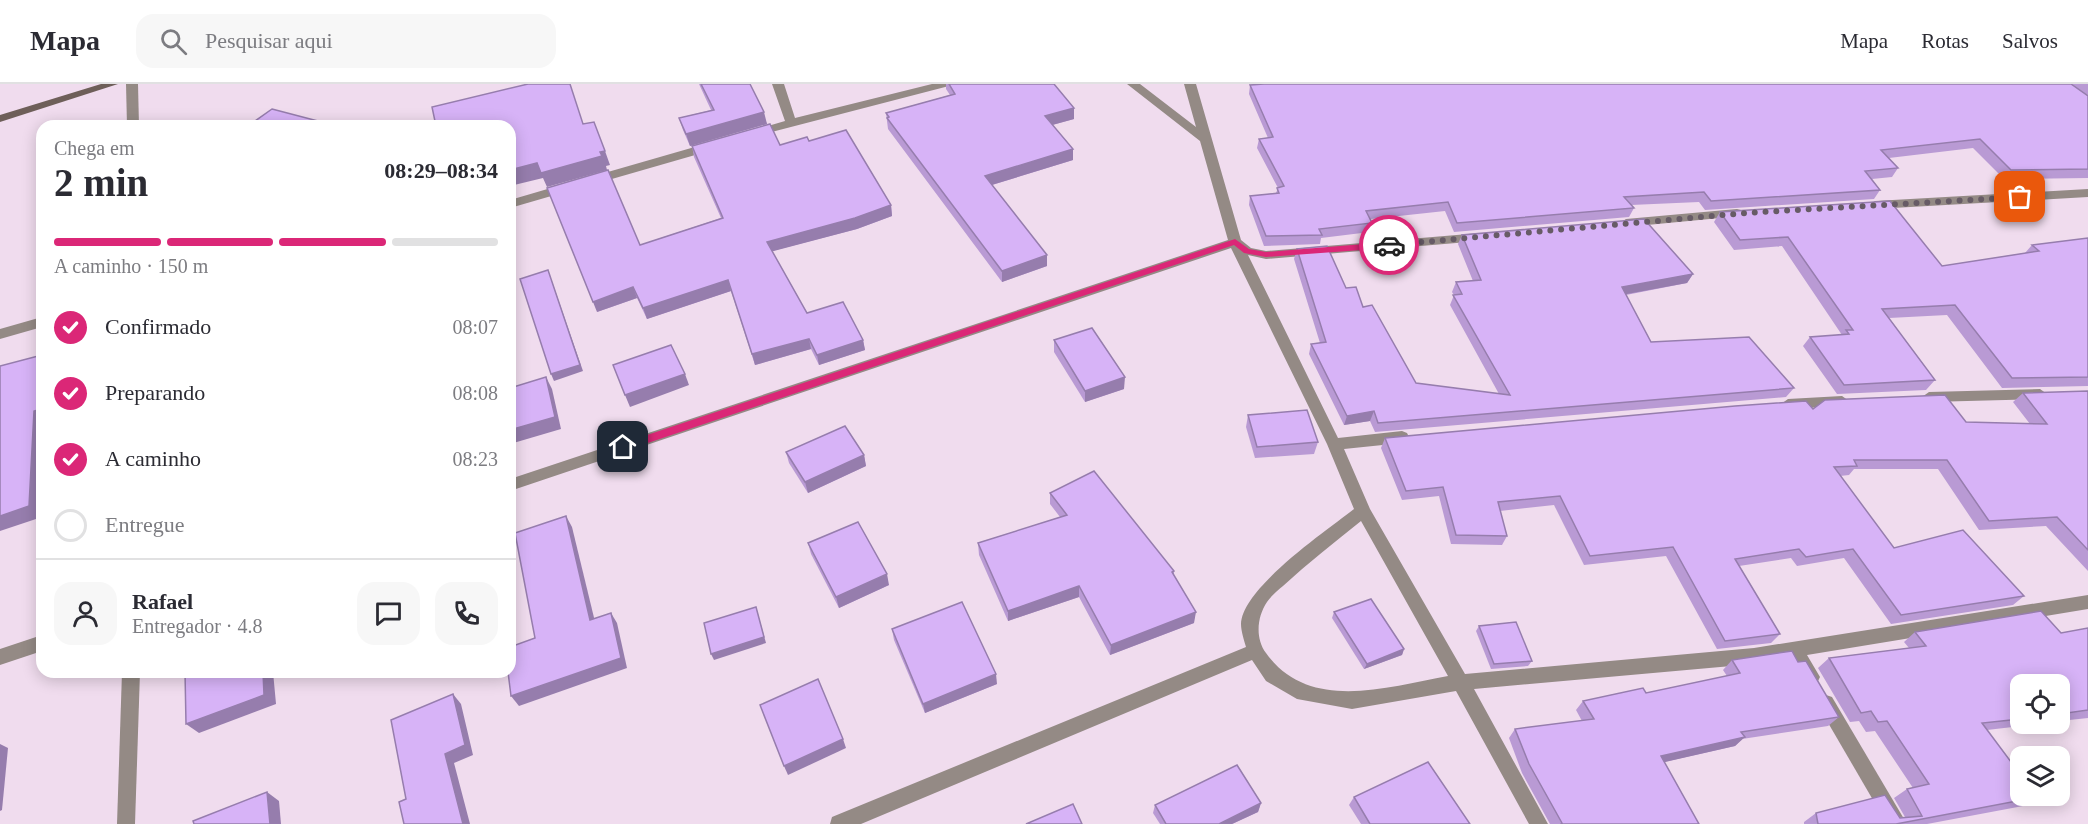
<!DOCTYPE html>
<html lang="pt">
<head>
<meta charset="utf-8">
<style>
  body { margin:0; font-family:"Times New Roman",serif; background:#f7f7f7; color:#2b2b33; height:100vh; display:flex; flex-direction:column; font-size:22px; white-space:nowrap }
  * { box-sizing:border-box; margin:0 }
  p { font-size:20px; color:#7c7c81 }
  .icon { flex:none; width:33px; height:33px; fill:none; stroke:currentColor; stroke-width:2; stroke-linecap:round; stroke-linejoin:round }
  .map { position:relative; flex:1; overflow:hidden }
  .side { position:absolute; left:36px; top:36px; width:480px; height:558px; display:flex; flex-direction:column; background:#fff; border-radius:18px; box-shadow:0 3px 15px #0003 }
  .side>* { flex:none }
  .tools { position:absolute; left:2010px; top:590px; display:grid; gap:12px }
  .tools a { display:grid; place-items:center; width:60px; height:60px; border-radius:12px; background:#fff; box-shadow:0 3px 15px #0003; font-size:30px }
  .pin { position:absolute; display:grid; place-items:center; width:51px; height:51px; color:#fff; margin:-26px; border-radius:12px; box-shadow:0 3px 9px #0006 }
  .courier { position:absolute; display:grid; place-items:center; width:60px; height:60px; margin:-30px; border:4px solid #db2777; border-radius:50%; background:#fff; color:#222; box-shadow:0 2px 8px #0007 }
  .head em { font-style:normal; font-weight:700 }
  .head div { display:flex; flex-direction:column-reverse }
  .head { display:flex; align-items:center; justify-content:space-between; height:102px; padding:0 18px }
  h1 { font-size:39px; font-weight:700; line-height:45px }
  .bar { display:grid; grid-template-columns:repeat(4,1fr); gap:9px 6px; align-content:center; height:72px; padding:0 18px }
  .bar i { height:8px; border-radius:4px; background:#e1e1e2 }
  .bar .on { background:#db2777 }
  .bar p { grid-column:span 4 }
  .line { display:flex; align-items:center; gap:15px; padding:0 18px; border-top:2px solid #e1e1e2 }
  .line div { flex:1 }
  .round { display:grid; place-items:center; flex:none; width:63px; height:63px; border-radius:18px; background:#f7f7f7 }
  ol { padding:0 18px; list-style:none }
  li { display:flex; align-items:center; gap:18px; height:66px }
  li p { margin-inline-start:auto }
  li .icon { padding:6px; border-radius:50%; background:#db2777; color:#fff; stroke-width:4 }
  li:last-child { color:#7c7c81 }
  li i { width:33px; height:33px; border:3px solid #e1e1e2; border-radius:50% }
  header { display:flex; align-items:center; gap:36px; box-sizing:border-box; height:84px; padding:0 30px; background:#fff; border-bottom:2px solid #e1e1e2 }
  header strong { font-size:28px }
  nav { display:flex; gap:33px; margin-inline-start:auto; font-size:21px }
  .search { width:420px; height:54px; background:#f7f7f7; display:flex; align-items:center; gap:15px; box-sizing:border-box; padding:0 21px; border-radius:18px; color:#7c7c81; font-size:22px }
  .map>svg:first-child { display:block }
</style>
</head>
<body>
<header>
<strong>Mapa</strong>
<div class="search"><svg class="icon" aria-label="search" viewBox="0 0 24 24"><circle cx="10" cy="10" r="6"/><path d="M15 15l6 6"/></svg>Pesquisar aqui</div>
<nav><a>Mapa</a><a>Rotas</a><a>Salvos</a></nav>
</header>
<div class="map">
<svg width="2088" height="740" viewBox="0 0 2088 740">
  <rect width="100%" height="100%" fill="#f0dcee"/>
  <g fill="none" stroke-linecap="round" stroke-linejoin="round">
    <!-- street -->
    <g fill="#948a85" fill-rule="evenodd">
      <path d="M126,0H138L139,42H127Z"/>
      <path d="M772,0H784L795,34L932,0H951L949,2L756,52H748V48L785,37Z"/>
      <path d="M1127,0H1140L1196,43L1184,0H1196L1241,156L1251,164L1266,167L1480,149L1486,153L1480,157L1266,175L1248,171L1338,354L1402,347L1407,349L1409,353L1407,357L1402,359L1344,365L1370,425L1465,590L1754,564L2088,511V525L1807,571L1820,593L1817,599L1811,601L1805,599L1791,573L1754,580L1474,605L1548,740H1529L1456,607L1352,625L1297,615L1266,597L1252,576L861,740H830L832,733L1246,563C1244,556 1241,547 1241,540C1242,504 1326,447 1354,425L1327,360L1231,164L510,407V395L1228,156L1200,57ZM1361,437L1448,592C1387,603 1309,629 1266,569C1255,554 1257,533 1267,518C1271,512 1278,506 1283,502C1308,479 1335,458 1361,437Z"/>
      <path d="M712,58L718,62L716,65L591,101L585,97L587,94Z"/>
      <path d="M568,99L572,100V106L510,124V116Z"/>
      <path d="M2088,105V113L1875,125L1869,121L1875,117Z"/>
      <path d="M1737,125L1741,126L1743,129L1741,132L1626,143L1620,139L1626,135Z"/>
      <path d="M42,233V243L0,255V245Z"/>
      <path d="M2040,305L2047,310L2040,315L1929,318L1922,313L1929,308Z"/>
      <path d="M1842,312L1849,317L1842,322L1788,325L1781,320L1788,315Z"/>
      <path d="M42,551V567L0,581V565Z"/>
      <path d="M122,588H140L135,740H117Z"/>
      <path d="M1826,611L1832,613L1907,740H1887L1820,625L1817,619L1820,613Z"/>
    </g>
    <!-- secondary -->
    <path fill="#6e5f59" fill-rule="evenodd" d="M101,0H118L0,38V31Z"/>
  </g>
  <!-- wall -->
  <g fill="#b99ad4">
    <path d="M699,0H750L767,40L690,62L683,46L679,34L711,26Z"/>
    <path d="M946,0H1054L1074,24V35L1052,41L1073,65V76L992,101L1047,182L1002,198L888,45L886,29L950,11L946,5Z"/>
    <path d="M2088,0V94L2004,95L1973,64L1889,74L1898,84L1892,93L1872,95L1880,106L1874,115L1705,126L1699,118L1631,121L1634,124L1629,133L1454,148L1445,127L1371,135L1372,139L1370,148L1321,154L1320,160L1264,162L1249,121L1250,112L1276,109L1278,104L1257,64L1259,55L1268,54L1249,10L1250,1Z"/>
    <path d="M809,57L891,121L892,132L857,145L772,167L807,229L863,256L865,266L819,281L811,265L755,281L731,207L647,235L637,214L597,228L640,161L721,134L694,73L692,62L780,61Z"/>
    <path d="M1720,128L1942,182L2025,169L2032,161L2088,154V302L2002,304L1947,231L1889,234L1935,296L1926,306L1837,310L1803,262L1810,253L1842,251L1782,162L1734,166L1714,138Z"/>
    <path d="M1462,151L1693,190L1687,199L1626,211L1651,258L1794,304L1786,313L1375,348L1370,337L1344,341L1309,270L1311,260L1320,259L1294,175L1297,165L1346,204L1363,223L1416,299L1499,310L1450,221L1454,211L1452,208L1456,198L1473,197L1458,160Z"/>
    <path d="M1054,256L1124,305L1085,318L1054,268Z"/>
    <path d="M2088,307V487L2046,442L1979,446L1938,385H1854L1849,391L1840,392L1894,464L2024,512L2013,521L1891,540L1844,474L1797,482L1791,474L1739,482L1780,550L1771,559L1717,565L1666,472L1584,481L1554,421L1500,427L1507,452L1502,461L1451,460L1439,412L1402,416L1381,364L1385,354L1813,325L1966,338L2030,340L2013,318L2023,309Z"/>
    <path d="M1248,331L1318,358L1314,370L1255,374L1246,343Z"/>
    <path d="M786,368L864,371L866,382L808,409L789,379Z"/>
    <path d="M1050,409L1174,487V491L1194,539L1110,571L1079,513L1008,537L979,471L978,459L1060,433L1050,420Z"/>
    <path d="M808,459L889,501L839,524L811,470Z"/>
    <path d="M1334,528L1404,565L1402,571L1364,585L1332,534Z"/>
    <path d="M1479,542L1532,577L1528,582L1491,585L1476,547Z"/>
    <path d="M2088,544V634L2060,637V600H2020V639H2046L1987,646L2038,713L2023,722L1927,740H1804V738L1816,729L1905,733L1894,714L1907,705L1913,704L1875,647L1866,648L1859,637L1850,638L1818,584L1829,574L1909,564L1904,558L1915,548L2061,549Z"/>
    <path d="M892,545L997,600L925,629L894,556Z"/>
    <path d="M1732,576L1798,578L1839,633L1828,642L1742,655L1735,662L1664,678L1699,740H1550L1522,689L1509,654L1515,645L1582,637L1576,626L1583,617L1646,609L1727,592L1723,586Z"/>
    <path d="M1354,713L1470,740H1361L1349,721Z"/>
    <path d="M1261,719L1258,728L1232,740H1160L1153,729L1155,721Z"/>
  </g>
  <!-- shaded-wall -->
  <g fill="#967dad">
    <path d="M1074,24V35L1045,43V32Z"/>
    <path d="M764,28L767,40L690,62L686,50Z"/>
    <path d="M1073,65V76L985,103V92Z"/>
    <path d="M605,67L610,81L606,82L607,86L547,103L543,94L510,102V86L537,79Z"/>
    <path d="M891,121L892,132L857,145L770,168L767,158Z"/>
    <path d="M1047,171V182L1002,198V187Z"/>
    <path d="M548,186L583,287L554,297L551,290Z"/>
    <path d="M1693,190L1687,199L1616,212L1622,203Z"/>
    <path d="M728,196L731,207L647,235L643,224Z"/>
    <path d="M633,203L637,214L597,228L593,218Z"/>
    <path d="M809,255L811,265L755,281L752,270Z"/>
    <path d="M863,256L865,266L819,281L817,271Z"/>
    <path d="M685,290L689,301L630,323L625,311Z"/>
    <path d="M42,291V433L0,447V432L34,327Z"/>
    <path d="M546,293L552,305L561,345L510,360V346Z"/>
    <path d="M1125,293L1124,305L1085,318V307Z"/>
    <path d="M1374,327L1370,337L1344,341L1347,332Z"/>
    <path d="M864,371L866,382L808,409L805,398Z"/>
    <path d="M566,432L572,443L597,546L590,536Z"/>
    <path d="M887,490L889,501L839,524L836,513Z"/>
    <path d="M1079,502V513L1008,537V527Z"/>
    <path d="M756,523L766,559L714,576L711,570Z"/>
    <path d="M1196,528L1194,539L1110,571L1111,561Z"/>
    <path d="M611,529L617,539L627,584L519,622L511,612Z"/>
    <path d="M1404,565L1402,571L1364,585L1367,580Z"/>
    <path d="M263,588H273L276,620L199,649L186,640Z"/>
    <path d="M996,590L997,600L925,629L923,620Z"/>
    <path d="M453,610L461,620L473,671L454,679L470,740H463L445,670Z"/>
    <path d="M1745,653L1735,662L1652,681L1661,672Z"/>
    <path d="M843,655L846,664L788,691L784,682Z"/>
    <path d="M0,660L8,664L2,726L0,727Z"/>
    <path d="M267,708L279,717L281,740H270Z"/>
    <path d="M1261,719L1258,728L1232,740H1219Z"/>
  </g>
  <!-- building -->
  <g fill="#d7b3f7" stroke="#967dad" stroke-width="1.5">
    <path d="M528,0H570L583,40L594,38L605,67L600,68L602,72L541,89L537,79L510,86V42H436L432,23Z"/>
    <path d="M701,0H750L764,28L686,50L679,34L714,26Z"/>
    <path d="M949,0H1054L1074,24L1045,32L1073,65L985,92L1047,171L1002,187L887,34L889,33L886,29L955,10Z"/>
    <path d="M1264,0H2071L2088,12V85L2011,86L1980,55L1881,66L1898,84L1865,87L1880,106L1711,117L1704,108L1624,113L1634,124L1457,139L1448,118L1366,127L1372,139L1319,145L1322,151L1266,152L1250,112L1279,109L1277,104L1284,102L1259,55L1273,53L1250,1Z"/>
    <path d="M272,25L337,42H248Z"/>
    <path d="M770,40L780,61L807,53L809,57L846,46L891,121L855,134L767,158L807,229L843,218L863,256L817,271L809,255L752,270L728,196L643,224L633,203L593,218L547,104L608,86L640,161L723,134L692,62Z"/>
    <path d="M1890,117L1942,182L2039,167L2032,161L2088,154V293L2012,294L1955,221L1882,225L1935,296L1844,301L1810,253L1849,250L1846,246H1853L1788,153L1740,156L1720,128Z"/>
    <path d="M1644,135L1693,190L1622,203L1651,258L1749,253L1794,304L1378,339L1374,327L1347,332L1311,260L1326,258L1297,165L1327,162L1346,204L1356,203L1363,223L1372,221L1416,299L1510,311L1453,211L1462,210L1456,198L1481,196L1462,151Z"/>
    <path d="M548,186L580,281L551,290L520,195Z"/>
    <path d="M1092,244L1125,293L1085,307L1054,256Z"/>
    <path d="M671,261L685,290L625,311L613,281Z"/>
    <path d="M42,271V291L38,326L34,327L29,422L0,432V282Z"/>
    <path d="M546,293L555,333L510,346V304Z"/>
    <path d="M2088,307V466L2057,433L1989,437L1947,376H1854L1857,382L1834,383L1894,464L1963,446L2024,512L1901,531L1853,465L1806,473L1799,465L1735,475L1780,550L1725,557L1673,463L1590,472L1560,412L1498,418L1507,452L1456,451L1443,403L1406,407L1385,354L1735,322L1806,317L1813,325L1825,316L1945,311L1966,338L2047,340L2023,309Z"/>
    <path d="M1307,326L1318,358L1257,363L1248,331Z"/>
    <path d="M845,342L864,371L805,398L786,368Z"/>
    <path d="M1094,387L1174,487L1172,488L1196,528L1111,561L1079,502L1008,527L978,459L1067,431L1050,409Z"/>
    <path d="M566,432L590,536L611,529L621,574L511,612L508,588H510V563L535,554L515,449Z"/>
    <path d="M858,438L887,490L836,513L808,459Z"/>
    <path d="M1371,515L1404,565L1367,580L1334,528Z"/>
    <path d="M962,518L996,590L923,620L892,545Z"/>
    <path d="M756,523L764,553L711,570L704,539Z"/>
    <path d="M2041,527L2061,549L2088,544V626L2060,630V600H2020V635L1982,639L2020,690V711H2036L2038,713L1896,740H1818L1816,729L1885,711L1900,734L1922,732L1907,705L1929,700L1887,637L1878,638L1871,627L1861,629L1829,574L1926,562L1915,548Z"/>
    <path d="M1516,538L1532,577L1494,580L1479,542Z"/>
    <path d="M1792,567L1798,578L1806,577L1839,633L1741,648L1745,653L1661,672L1699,740H1561L1562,739L1529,680L1515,645L1594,635L1583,617L1643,604L1646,609L1740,589L1732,576Z"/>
    <path d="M185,588H263L264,611L186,640Z"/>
    <path d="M818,595L843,655L784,682L760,621Z"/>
    <path d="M453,610L465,661L445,670L463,740H404L399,718L406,715L391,636Z"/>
    <path d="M1428,678L1470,740H1370L1354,713Z"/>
    <path d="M1237,681L1261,719L1219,740H1166L1155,721Z"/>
    <path d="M267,708L270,740H194L193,737Z"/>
    <path d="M1073,720L1082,740H1026Z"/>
  </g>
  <!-- route -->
  <path fill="#db2777" d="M1235,155L1249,165L1266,168L1389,158L1393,161L1389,164L1266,173L1244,169L1234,161L627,366L623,367L619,363L620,360Z"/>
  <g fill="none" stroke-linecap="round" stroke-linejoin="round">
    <!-- done -->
    <path stroke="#675b66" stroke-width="6" stroke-dasharray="0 10.8" d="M1389,161L1746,129L2020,113"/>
  </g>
</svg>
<div class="tools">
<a><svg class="icon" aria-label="locate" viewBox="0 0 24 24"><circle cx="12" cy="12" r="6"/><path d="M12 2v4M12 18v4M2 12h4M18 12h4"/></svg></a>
<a><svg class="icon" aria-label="layers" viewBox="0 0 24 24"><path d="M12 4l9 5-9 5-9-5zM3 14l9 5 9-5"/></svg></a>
</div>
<div class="pin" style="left:2020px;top:113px;background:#ea580c"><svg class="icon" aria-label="bag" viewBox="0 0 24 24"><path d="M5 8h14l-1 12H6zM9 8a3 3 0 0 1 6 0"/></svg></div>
<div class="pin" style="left:623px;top:363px;background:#1f2937"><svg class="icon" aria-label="home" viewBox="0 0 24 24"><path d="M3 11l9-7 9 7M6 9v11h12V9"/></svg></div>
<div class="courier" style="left:1389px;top:161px"><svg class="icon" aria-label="car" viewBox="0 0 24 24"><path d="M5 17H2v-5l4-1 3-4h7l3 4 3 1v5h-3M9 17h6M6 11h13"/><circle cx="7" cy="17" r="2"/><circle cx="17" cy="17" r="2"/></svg></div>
<section class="side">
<div class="head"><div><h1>2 min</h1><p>Chega em</p></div><em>08:29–08:34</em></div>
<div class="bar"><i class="on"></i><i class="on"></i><i class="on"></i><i></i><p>A caminho · 150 m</p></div>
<ol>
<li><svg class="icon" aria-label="check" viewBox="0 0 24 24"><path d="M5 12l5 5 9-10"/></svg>Confirmado<p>08:07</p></li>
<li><svg class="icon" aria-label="check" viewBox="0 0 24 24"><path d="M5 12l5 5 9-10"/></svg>Preparando<p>08:08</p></li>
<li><svg class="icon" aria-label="check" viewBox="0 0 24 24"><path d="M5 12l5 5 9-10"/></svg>A caminho<p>08:23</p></li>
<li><i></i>Entregue</li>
</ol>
<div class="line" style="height:108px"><a class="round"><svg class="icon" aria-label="person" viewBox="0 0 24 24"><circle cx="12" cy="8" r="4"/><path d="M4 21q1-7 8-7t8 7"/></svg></a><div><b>Rafael</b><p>Entregador · 4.8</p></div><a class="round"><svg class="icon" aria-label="chat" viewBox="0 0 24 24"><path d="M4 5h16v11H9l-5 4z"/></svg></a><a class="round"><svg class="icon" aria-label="phone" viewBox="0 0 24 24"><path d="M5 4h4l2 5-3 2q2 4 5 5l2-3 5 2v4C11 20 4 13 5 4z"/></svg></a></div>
</section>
</div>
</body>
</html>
